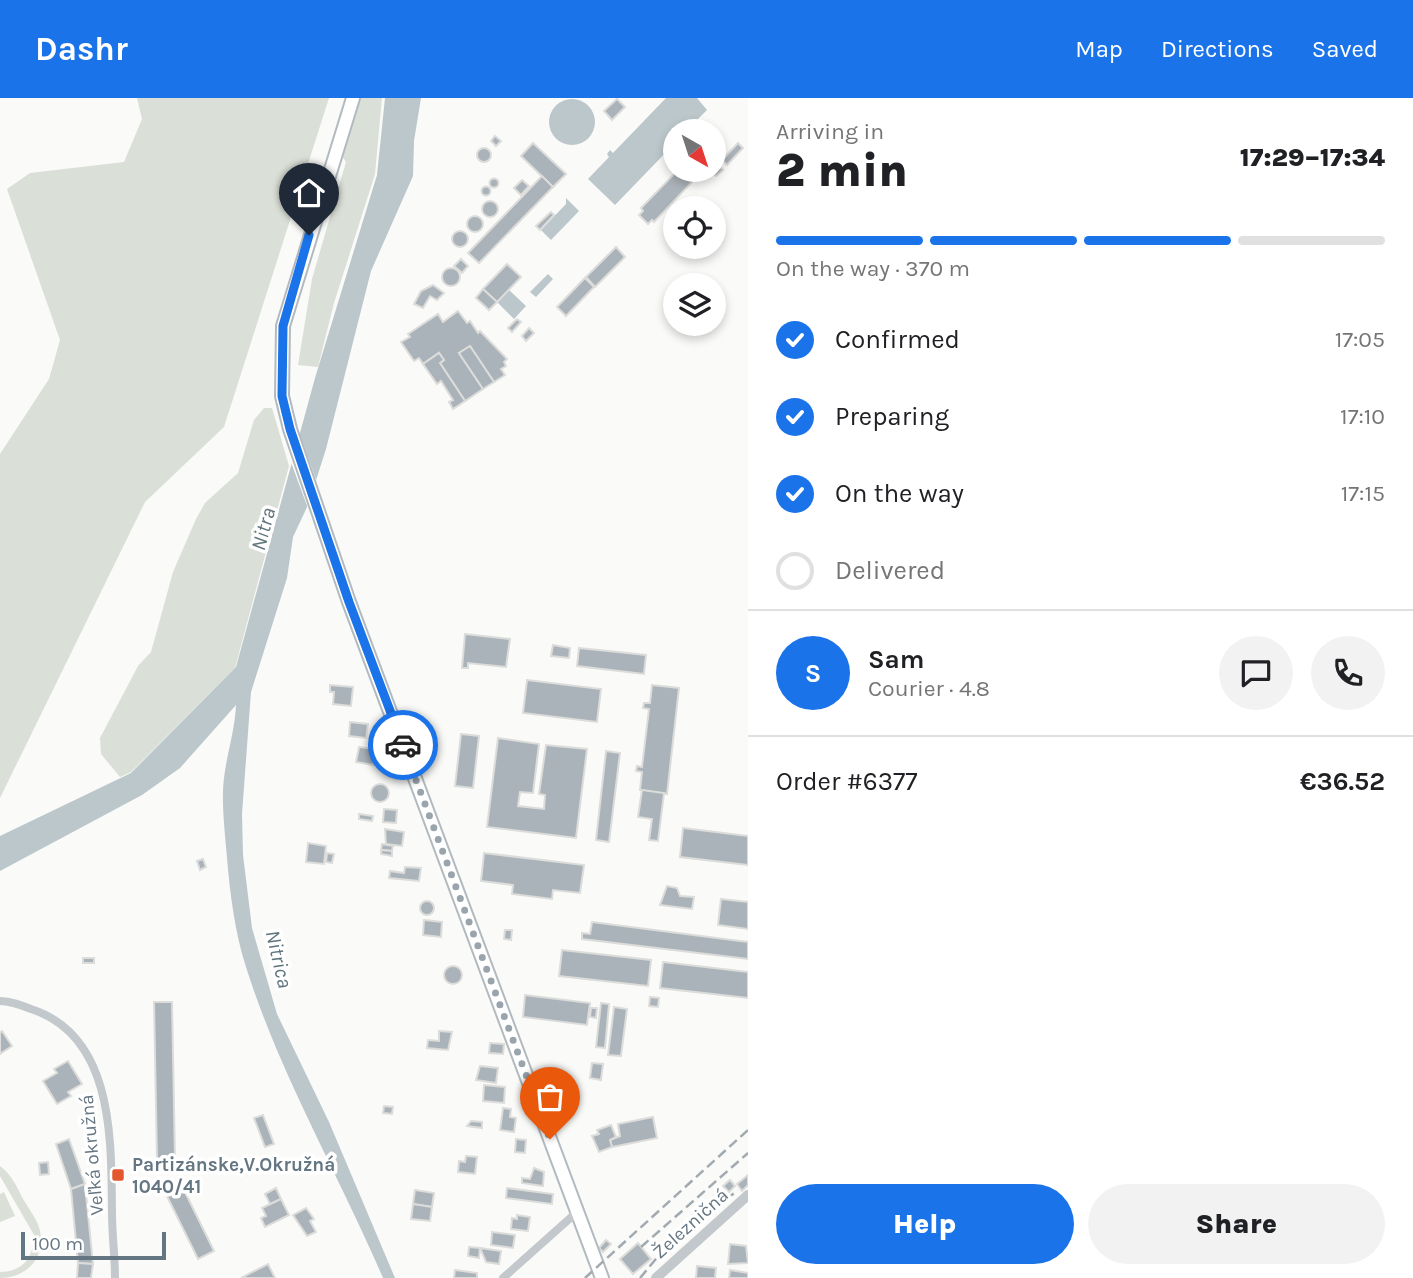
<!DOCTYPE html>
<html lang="en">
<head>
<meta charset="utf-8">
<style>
  body { margin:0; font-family:Karla,sans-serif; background:#f2f2f2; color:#202124; height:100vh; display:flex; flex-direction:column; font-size:26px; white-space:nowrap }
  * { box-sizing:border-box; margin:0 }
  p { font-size:23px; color:#757577 }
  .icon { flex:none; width:38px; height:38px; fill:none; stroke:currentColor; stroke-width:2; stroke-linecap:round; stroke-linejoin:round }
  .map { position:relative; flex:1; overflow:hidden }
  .side { display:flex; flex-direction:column; background:#fff; width:665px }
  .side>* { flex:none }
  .needle { width:46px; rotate:141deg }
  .controls { position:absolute; left:663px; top:21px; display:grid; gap:14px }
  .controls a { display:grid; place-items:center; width:63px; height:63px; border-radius:50%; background:#fff; box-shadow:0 4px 10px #0003; font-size:35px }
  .scale { position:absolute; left:21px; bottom:18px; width:145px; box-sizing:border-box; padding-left:7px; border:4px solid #657683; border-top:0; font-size:19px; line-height:24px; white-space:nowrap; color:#657683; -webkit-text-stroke:5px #fff; paint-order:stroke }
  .pin { position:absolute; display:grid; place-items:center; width:60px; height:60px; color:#fff; margin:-72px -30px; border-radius:50% 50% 50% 0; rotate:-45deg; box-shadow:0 0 7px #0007 }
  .pin .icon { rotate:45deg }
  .courier { position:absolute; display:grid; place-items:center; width:70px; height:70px; margin:-35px; border:5px solid #1a73e8; border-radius:50%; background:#fff; color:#222; box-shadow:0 2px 9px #0007 }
  .head em { font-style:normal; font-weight:800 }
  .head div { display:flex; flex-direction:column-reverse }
  .head { display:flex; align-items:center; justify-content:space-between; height:119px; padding:0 28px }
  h1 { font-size:46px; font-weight:800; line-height:52px }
  .bar { display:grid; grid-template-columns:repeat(4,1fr); gap:10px 7px; align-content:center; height:84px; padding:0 28px }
  .bar i { height:9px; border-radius:5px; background:#e0e0e0 }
  .bar .active { background:#1a73e8 }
  .bar p { grid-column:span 4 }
  .line { display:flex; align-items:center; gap:18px; padding:0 28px; border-top:2px solid #e0e0e0 }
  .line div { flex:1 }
  .round { display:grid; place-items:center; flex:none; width:74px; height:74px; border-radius:37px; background:#f2f2f2 }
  ol { padding:0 28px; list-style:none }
  li { display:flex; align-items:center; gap:21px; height:77px }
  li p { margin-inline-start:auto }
  li .icon { padding:7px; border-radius:50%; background:#1a73e8; color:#fff; stroke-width:4 }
  li:last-child { color:#757577 }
  li i { width:38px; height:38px; border:4px solid #e0e0e0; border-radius:50% }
  .cta { display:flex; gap:14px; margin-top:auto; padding:14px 28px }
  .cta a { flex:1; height:80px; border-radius:42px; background:#1a73e8; color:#fff; font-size:28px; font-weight:800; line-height:80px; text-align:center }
  .cta a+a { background:#f2f2f2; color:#202124 }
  header { display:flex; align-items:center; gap:42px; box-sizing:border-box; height:98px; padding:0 35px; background:#1a73e8; color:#fff }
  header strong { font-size:33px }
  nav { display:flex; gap:38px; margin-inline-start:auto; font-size:24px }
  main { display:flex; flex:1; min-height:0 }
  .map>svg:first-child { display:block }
</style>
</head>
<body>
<header>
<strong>Dashr</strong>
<nav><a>Map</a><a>Directions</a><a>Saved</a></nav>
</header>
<main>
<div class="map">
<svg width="748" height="1180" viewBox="0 0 748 1180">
  <rect width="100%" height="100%" fill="#fafaf8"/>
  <!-- green -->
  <g fill="#dadfd7">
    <path d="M137,0H329L224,329L145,404L0,700V356L49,281L60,242L7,91L30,75L124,64L142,21Z"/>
    <path d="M359,0H382L375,76L334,205L318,269L298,267L312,181L346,64L340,55Z"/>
    <path d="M264,310H272L289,368L235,570L131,674L120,679L101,656L100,640L138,568L151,554L173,474L196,421L205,405L238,375L254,322Z"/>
    <path d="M0,1068C11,1076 16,1087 22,1099C28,1110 38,1122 40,1133C46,1161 25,1180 0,1180V1174C23,1174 34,1159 34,1137L0,1078Z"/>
    <path d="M4,1094L15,1118L0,1124V1096Z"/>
  </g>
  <!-- water -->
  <g fill="#bbc7cb">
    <path d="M385,0H421L414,43L413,78L371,173L326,351L308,407L293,439L287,480L251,594L242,716L243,757L252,830L277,916L329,1024L395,1180H383C339,1077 280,977 246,869C235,835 230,796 227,760C225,735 221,705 224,680C227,655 235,632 236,607L180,670L142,697L0,773V738L131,675L236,569L315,280L377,77Z"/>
    <path d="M666,0H697L707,12L686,33H676L675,45L615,107L588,81L609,59L607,56L610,52L613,55Z"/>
    <circle cx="572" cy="24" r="23"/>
    <path d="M566,100L579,113L551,142L541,132L566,106Z"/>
    <path d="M548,176L553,181L536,199L530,194Z"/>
    <path d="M509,192L526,208L514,221L497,204Z"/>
  </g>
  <!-- pier -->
  <path fill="#fafaf8" d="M297,329L318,387L309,413L289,359Z"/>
  <!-- building -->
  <g fill="#aab3b9" stroke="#dcdcda" stroke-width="2">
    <path d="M617,1L625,9L612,22L604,13Z"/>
    <path d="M495,38L501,43L496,48L491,43Z"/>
    <path d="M533,45L566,76L553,89L521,58Z"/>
    <path d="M738,45L743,50L727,67L722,62Z"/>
    <circle cx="484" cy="57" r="7"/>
    <path d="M718,67L723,72L716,78L711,73Z"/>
    <path d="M678,72L693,83L654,124L652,122L648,126L639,117L643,113L641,110Z"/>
    <path d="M682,72H694L700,77L693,83Z"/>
    <path d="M542,78L553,89L479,165L468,155Z"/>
    <circle cx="494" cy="85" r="4.5"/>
    <path d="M522,82L529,88L521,97L514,90Z"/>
    <circle cx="486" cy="93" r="4.5"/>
    <circle cx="490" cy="111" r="8"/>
    <path d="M551,114L554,117L540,132L536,128Z"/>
    <circle cx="475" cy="126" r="8"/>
    <circle cx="460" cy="141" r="8"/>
    <path d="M616,149L625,159L595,189L586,179Z"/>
    <path d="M461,161L468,168L462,175L454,168Z"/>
    <path d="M507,166L521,179L497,204L483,191Z"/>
    <circle cx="451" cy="179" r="9"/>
    <path d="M585,180L594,189L566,218L557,209Z"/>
    <path d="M433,187L444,195L437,202L430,198L423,210L414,206L421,193Z"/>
    <path d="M483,191L497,204L489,212L476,200Z"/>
    <path d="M458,213L467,225L470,223L478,235L480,233L507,261L504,264L506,268L501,271L505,277L494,284L470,248L459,255L483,291L465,303L440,265L444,262L439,255L423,266L419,260L414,263L401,244L410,239L408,236L438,216L443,224Z"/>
    <path d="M517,221L521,224L512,234L508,230Z"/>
    <path d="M529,230L534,235L526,243L522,238Z"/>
    <path d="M470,248L494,284L483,291L459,255Z"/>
    <path d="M439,255L444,262L440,265L465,303L453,311L449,304L453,302L441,283L437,286L423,266Z"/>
    <path d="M465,536L510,541L506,569L468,565V570H462Z"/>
    <path d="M553,547L570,550L569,560L551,558Z"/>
    <path d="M579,550L646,557L644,576L577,568Z"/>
    <path d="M527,582L601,591L597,624L523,615Z"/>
    <path d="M330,587L353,589L351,608L333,606L334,594H330Z"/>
    <path d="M652,587L679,590L667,696L640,692L642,674L636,673L637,668L642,669L649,611L643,610L644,605H650Z"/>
    <path d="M350,624L368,626L366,640L349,638Z"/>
    <path d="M461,636L479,638L473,690L455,688Z"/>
    <path d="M498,640L539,646L533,695L520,694L518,708L544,711L545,697L539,696L546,647L587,651L576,740L487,729Z"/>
    <path d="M359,649L375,651L373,667L356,664Z"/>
    <path d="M606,653L620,655L609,744L596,742Z"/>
    <circle cx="380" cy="695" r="9"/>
    <path d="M642,692L664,695L658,743L649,742L652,721L638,719Z"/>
    <path d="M384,711L397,712L396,725L383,724Z"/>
    <path d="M359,716L373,718L372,723L359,721Z"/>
    <path d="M683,730L748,738V767L680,759Z"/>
    <path d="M385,731L404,734L402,748L386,746Z"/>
    <path d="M308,745L326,748L324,766L306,764Z"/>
    <path d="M382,746L393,748L392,753L381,752Z"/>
    <path d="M381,752L392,753V758L381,756Z"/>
    <path d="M327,755L334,756L332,765L326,764Z"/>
    <path d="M484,755L584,767L580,795L553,792L552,801L512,796L513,787L481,783Z"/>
    <path d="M203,761L206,769L200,772L197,763Z"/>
    <path d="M405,769L421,770L419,783L389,780L390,773L404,775Z"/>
    <path d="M667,788L677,790L680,798L694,799L692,811L660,807Z"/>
    <path d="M721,801L748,804V831L718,827Z"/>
    <circle cx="427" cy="810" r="7"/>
    <path d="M424,822L442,824L441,839L423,837Z"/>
    <path d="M592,824L748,844V861L582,841V835L590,836Z"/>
    <path d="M505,832H512L511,842L504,841Z"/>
    <path d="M562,852L651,862L648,888L559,878Z"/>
    <rect x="83" y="860" width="11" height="5"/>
    <path d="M663,864L748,874V900L660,890Z"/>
    <circle cx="453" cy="877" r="9"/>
    <path d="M525,897L590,905L587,927L523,919Z"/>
    <path d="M650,899L659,900L658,909L649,908Z"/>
    <path d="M154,904H172L175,1061H157Z"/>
    <path d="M601,905L609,906L605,950L596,949Z"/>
    <path d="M614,909L627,911L621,958L608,957Z"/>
    <path d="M591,910H597L596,920L590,919Z"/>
    <path d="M2,933L12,948L0,956V935Z"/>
    <path d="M439,933L452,934L448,952L427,950L428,942L439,943Z"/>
    <path d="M490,945L504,946L503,956L489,955Z"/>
    <path d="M68,963L82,986L68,994L71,998L57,1006L43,983L57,975L54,971Z"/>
    <path d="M592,965L603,966L601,982L590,980Z"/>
    <path d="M480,968L498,970L496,985L476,982Z"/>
    <path d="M551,976L559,977L557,990L549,989Z"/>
    <path d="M484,987L505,989L504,1005L483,1003Z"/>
    <path d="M384,1008L393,1009L392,1016L383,1015Z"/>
    <path d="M503,1010L511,1011L510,1019L516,1020L514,1034L500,1032Z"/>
    <path d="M263,1017L274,1046L265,1049L254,1020Z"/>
    <path d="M653,1019L657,1040L612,1049L610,1042L620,1038L618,1026Z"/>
    <path d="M471,1023L482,1024V1030L467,1028Z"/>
    <path d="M611,1027L616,1039L610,1042L612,1049L599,1054L592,1038L599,1036L597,1032Z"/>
    <path d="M69,1041L85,1086L71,1091L56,1046Z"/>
    <path d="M516,1041L526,1042L525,1055L515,1054Z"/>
    <path d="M466,1058L477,1059L475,1076L458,1074L459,1063L465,1064Z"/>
    <path d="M48,1064L49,1076L40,1077L39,1065Z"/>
    <path d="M534,1070L544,1074L543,1088L522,1085V1080L530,1081Z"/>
    <path d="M748,1077V1087L742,1093L737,1086Z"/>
    <path d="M179,1082L214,1153L198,1161L163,1090Z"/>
    <path d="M730,1082L735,1088L729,1094L723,1088Z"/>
    <path d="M85,1086L93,1166L78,1165L71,1091Z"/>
    <path d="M276,1090L281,1101L270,1106L265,1096Z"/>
    <path d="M507,1090L553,1096L552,1106L506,1100Z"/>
    <path d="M415,1092L434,1095L432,1109L413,1106Z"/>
    <path d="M281,1101L289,1117L265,1129L261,1120L266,1118L262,1110Z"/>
    <path d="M413,1106L432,1109L430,1123L411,1121Z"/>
    <path d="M306,1110L314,1121L310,1123L316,1134L307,1138L293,1117Z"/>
    <path d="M517,1117L530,1119L528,1133L511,1131L512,1120L517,1121Z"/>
    <path d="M492,1134L515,1137L513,1150L491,1147Z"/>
    <path d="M606,1142L611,1146L603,1154L599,1150Z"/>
    <path d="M638,1145L651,1161L633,1176L620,1161Z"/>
    <path d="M730,1146L746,1148L748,1165L728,1166Z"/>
    <path d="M469,1149L480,1150L479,1160L468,1158Z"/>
    <path d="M480,1150L501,1153L499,1166L486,1164Z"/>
    <path d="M78,1165L93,1166L91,1180H77Z"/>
    <path d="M268,1166L275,1180H241Z"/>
    <path d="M697,1168L716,1170L715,1180H696Z"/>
    <path d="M455,1172L477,1175V1180H454Z"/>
    <path d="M730,1172L748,1175V1180H729Z"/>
  </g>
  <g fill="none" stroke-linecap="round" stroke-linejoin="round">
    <!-- secondary casing -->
    <g stroke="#b3babf" stroke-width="16">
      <path id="secondary" d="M353,0L283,228L282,298L290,331L349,504L602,1180"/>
    </g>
    <!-- minor -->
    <g stroke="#c3c8cc" stroke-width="8">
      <path d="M0,903C11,903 21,907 31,911C115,938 111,1044 112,1115C112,1137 115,1158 115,1180"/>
      <path d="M503,1180L577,1114"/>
    </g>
    <!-- tertiary -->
    <path stroke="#c3c8cc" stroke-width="10" d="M656,1180L748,1097"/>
    <!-- secondary -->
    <use href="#secondary" stroke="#fff" stroke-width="12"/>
    <!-- rail -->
    <g stroke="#a2aab0" stroke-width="2.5" stroke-dasharray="10 5" stroke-linecap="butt">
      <path d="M690,1129L737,1093"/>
      <path d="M641,1149L748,1055"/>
      <path d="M585,1180L748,1032"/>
      <path d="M640,1180L696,1113"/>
    </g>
  </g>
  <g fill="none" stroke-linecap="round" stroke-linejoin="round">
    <!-- done -->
    <path stroke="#99a4ac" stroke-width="7" stroke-dasharray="0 12.6" d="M403,647L550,1041"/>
    <!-- route -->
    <path stroke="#1a73e8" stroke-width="9" d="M309,137L283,228L282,298L290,331L349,504L403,647"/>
  </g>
  <!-- markers -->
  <rect fill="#e4572e" stroke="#fff" stroke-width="2.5" x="111" y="1070" width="14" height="14" rx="3.5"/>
  <g text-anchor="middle" stroke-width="7" stroke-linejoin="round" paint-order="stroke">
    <!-- street labels -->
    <g font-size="19" fill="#657683" stroke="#fff">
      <text transform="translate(91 1057) rotate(-95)" y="7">Veľká okružná</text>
      <text transform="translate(690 1125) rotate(-42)" y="7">Železničná</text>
    </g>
    <!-- poi labels -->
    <g font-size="19" font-weight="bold" fill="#657683" stroke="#fff" text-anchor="start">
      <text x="132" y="1073">Partizánske,V.Okružná<tspan x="132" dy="22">1040/41</tspan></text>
    </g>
    <!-- water labels -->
    <g font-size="21" font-style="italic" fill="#60757c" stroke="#fff">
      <text transform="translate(263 431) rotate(-75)" y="7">Nitra</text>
      <text transform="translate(279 861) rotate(77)" y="7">Nitrica</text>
    </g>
  </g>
</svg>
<div class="controls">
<a><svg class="needle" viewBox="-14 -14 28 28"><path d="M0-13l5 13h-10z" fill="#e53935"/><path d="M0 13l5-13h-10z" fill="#757577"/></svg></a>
<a><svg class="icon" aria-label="locate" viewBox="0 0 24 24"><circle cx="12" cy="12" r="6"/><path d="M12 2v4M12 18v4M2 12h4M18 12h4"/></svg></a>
<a><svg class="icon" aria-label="layers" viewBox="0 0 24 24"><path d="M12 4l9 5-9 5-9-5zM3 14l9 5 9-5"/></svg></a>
</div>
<div class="scale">100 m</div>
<div class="pin" style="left:550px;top:1041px;background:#ea580c"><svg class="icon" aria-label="bag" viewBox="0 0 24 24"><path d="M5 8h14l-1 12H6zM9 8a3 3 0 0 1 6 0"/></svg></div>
<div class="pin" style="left:309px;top:137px;background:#1f2937"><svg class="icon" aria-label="home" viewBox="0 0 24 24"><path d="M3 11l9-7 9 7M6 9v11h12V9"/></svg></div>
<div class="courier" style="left:403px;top:647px"><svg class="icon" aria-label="car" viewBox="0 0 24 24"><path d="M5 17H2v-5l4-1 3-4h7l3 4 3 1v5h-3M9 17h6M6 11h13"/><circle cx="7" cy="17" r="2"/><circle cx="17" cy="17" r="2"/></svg></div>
</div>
<section class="side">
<div class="head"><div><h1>2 min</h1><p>Arriving in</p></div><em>17:29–17:34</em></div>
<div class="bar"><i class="active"></i><i class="active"></i><i class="active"></i><i></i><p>On the way · 370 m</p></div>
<ol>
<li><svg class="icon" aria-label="check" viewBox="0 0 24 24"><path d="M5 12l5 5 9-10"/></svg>Confirmed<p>17:05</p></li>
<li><svg class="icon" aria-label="check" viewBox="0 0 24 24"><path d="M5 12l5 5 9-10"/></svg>Preparing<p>17:10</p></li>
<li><svg class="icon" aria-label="check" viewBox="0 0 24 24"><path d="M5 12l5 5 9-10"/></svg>On the way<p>17:15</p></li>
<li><i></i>Delivered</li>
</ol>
<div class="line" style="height:126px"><b class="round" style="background:#1a73e8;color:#fff">S</b><div><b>Sam</b><p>Courier · 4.8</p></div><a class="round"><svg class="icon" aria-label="chat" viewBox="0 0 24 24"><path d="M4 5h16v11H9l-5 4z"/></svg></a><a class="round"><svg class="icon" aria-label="phone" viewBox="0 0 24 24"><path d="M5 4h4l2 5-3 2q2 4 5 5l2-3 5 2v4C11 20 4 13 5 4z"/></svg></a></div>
<div class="line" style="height:91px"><div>Order #6377</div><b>€36.52</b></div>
<div class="cta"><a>Help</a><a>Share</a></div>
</section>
</main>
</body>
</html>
